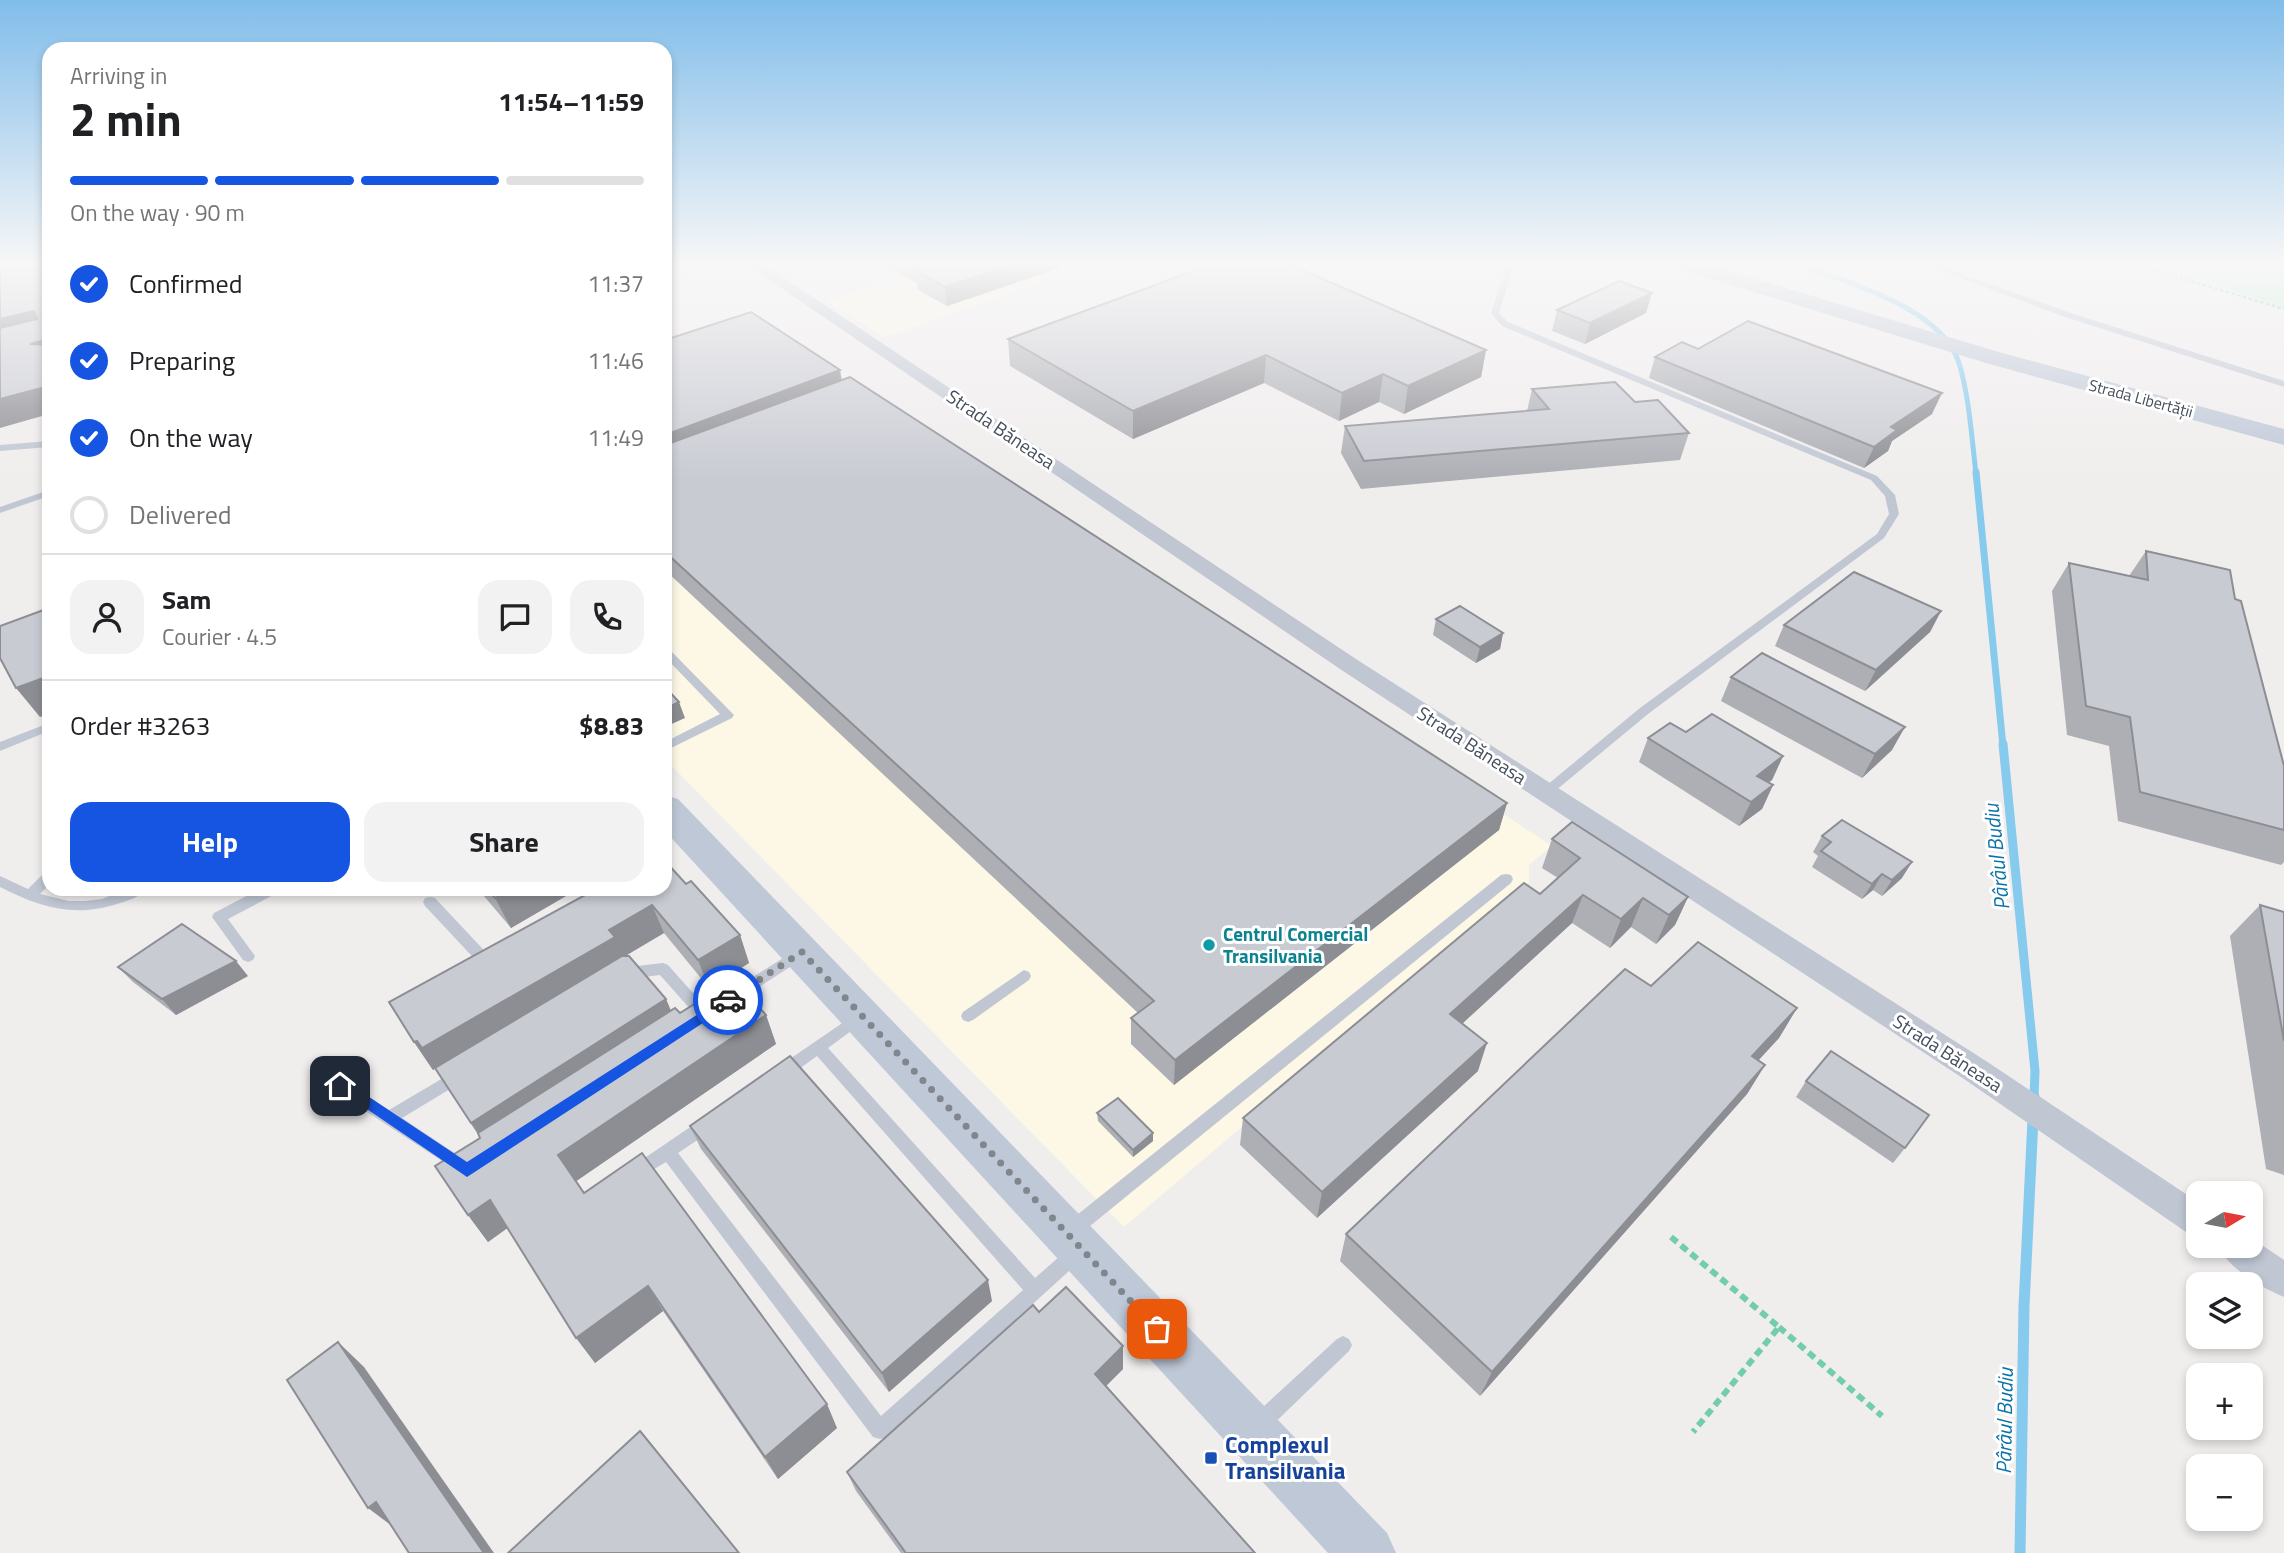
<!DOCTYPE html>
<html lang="en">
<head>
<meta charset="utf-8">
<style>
  body { margin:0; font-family:"Titillium Web",sans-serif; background:#f2f2f2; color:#202124; height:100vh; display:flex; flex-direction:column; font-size:26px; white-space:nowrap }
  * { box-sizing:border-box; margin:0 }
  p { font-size:23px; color:#757577 }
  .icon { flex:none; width:38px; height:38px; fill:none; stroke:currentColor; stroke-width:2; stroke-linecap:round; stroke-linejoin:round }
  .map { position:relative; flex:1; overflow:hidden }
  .drawer { position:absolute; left:42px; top:42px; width:630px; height:854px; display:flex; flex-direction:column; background:#fff; border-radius:21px; box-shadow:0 4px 10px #0003 }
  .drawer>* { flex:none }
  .needle { width:46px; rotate:80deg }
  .fabs { position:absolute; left:2186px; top:1181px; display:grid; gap:14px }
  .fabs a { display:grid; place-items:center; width:77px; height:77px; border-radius:14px; background:#fff; box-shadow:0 4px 10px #0003; font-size:35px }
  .pin { position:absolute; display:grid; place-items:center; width:60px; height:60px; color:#fff; margin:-30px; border-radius:14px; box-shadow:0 4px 10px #0006 }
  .courier { position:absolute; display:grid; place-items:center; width:70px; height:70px; margin:-35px; border:5px solid #1655e1; border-radius:50%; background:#fff; color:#222; box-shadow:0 2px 9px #0007 }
  .headline em { font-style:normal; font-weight:700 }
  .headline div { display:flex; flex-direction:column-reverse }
  .headline { display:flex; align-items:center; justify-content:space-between; height:119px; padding:0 28px }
  h1 { font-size:46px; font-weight:700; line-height:52px }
  .bar { display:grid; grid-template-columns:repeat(4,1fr); gap:10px 7px; align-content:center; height:84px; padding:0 28px }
  .bar i { height:9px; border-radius:5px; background:#e0e0e0 }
  .bar .selected { background:#1655e1 }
  .bar p { grid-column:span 4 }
  .line { display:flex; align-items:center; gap:18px; padding:0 28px; border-top:2px solid #e0e0e0 }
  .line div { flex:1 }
  .round { display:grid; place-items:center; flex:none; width:74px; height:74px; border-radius:21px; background:#f2f2f2 }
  ol { padding:0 28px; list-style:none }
  li { display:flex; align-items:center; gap:21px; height:77px }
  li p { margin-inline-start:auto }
  li .icon { padding:7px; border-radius:50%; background:#1655e1; color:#fff; stroke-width:4 }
  li:last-child { color:#757577 }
  li i { width:38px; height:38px; border:4px solid #e0e0e0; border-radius:50% }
  .cta { display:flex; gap:14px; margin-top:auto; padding:14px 28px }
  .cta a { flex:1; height:80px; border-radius:21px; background:#1655e1; color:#fff; font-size:28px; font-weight:700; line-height:80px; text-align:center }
  .cta a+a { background:#f2f2f2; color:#202124 }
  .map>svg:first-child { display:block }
</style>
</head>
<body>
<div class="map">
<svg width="2284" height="1553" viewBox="0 0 2284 1553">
  <rect width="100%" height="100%" fill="#f0eded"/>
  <!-- commercial -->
  <g fill="#fcf8e5">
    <path d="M945,262H1099L884,337L826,301Z"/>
    <path d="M858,391L1552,846L1529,865V883L1124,1227L665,759V464Z"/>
  </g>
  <!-- green -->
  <path fill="#baefd5" d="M2148,262H2284V307Z"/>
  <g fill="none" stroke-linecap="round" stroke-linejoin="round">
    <!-- stream-far3 -->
    <path stroke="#86caed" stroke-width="5" d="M1790,262C1841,280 1941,306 1959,363C1969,395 1972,440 1976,474"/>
    <!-- stream-far2 -->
    <path stroke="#86caed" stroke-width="7" d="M1976,472L2003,746"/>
    <!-- stream-far1 -->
    <path stroke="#86caed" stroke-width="9" d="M2003,744L2035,1071L2034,1098"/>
    <!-- stream -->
    <g stroke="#86caed" stroke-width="11">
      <path d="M2034,1102V1097"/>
      <path d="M2020,1553L2024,1306L2033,1119"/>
    </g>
    <!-- path-far1 -->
    <path stroke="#72cdac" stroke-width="2.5" stroke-dasharray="3.5 2.5" stroke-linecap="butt" d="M2128,262L2284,309"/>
    <!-- path -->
    <g stroke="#72cdac" stroke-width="6" stroke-dasharray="8 5" stroke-linecap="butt">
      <path d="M1671,1237L1779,1327L1693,1432"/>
      <path d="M1779,1327L1882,1416"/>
    </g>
    <!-- lane -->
    <g fill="#c0c7d3" fill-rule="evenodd">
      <path d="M1508,262H1515L1499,313L1508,322L1877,476L1895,495L1899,514L1884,538L1648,714L1549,796L1545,797L1539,793L1541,790L1640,708L1877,534L1889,514L1885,496L1871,480L1502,326L1491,313Z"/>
      <path d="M1917,262H1928L2071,313L2284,381V387L2065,317Z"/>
      <path d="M49,441V447L0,451V445Z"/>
      <path d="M49,490V496L0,513V507Z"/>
      <path d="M665,648L669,649L734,715L732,718L665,751V742L720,714L665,657Z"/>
      <path d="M49,723V731L0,751V742Z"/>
      <path d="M49,872V885L40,894L69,901H85L102,899L127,889H147C140,897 127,901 117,904C72,918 40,907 0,887V876L28,889L44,873Z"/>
      <path d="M1506,874L1511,875L1513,879L1511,883L1079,1235L1073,1237L1067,1235L1065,1229L1067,1223L1501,875Z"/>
      <path d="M260,889H279L277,893L228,919L255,956L253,960L248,962L243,960L212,917L214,913Z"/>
      <path d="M430,897L435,898L494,961L496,965L494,969L489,971L484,969L425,906L423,902L425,898Z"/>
      <path d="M799,948L804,950L806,954L804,958L734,1003L729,1005L724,1003L722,999L724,995Z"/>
      <path d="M663,963L668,965L709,1011L711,1015L709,1019L704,1021L699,1019L660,975L628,979L623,977L621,973L623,969L628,967Z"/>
      <path d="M1024,970L1029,972L1031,976L1029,980L973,1020L968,1022L963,1020L961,1016L963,1012Z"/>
      <path d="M857,1013L862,1015L864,1019L862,1023L828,1048L1035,1278L1068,1249L1074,1247L1080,1249L1083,1255L1080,1261L887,1437L880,1439L873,1437L666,1162L636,1180L630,1178L628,1173L630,1168L702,1119L708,1117L714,1119L716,1124L714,1129L678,1153L881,1416L1023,1290L817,1056L788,1077L783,1079L778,1077L775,1072L778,1067Z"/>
      <path d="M460,1068L465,1070L468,1075L465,1080L402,1118L468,1162L470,1167L468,1172L462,1174L335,1091L332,1086L335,1081L340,1079L345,1081L389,1110Z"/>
      <path d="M1343,1336L1349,1339L1352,1345L1349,1351L1266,1431L1259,1433L1252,1431L1250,1424L1252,1417L1337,1339Z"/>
    </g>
    <!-- street -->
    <g fill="#c0c7d3" fill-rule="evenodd">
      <path d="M743,262H760L1359,661L1986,1061L2198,1202V1237L2186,1232L1964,1079L1343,671Z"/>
      <path d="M2250,1237L2284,1260V1297C2262,1288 2228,1268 2218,1246H2250Z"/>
    </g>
    <!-- secondary -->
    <g fill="#bfc8d7" fill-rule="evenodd">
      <path d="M1666,262H1699L2002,353L2284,429V445L1986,363L1669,266Z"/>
      <path d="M665,795L678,799L1387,1533L1396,1553H1328L665,831Z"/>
    </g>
  </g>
  <!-- wall -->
  <g fill="#adafb5">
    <path d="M878,262H1059V268L947,306L918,290L917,283Z"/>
    <path d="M1557,310L1646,313L1585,344L1552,331Z"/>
    <path d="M1008,339L1486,350L1481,377L1404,414L1379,402L1339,421L1264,383L1133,439L1010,366Z"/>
    <path d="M665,340L842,380L1507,803L1499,830L1174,1085L1131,1044V1018L1138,1013L665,570Z"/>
    <path d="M1698,349L1932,414L1892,441L1888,451L1864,468L1649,378L1655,357Z"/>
    <path d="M1532,389L1635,402L1689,433L1680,460L1361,489L1341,453L1345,426L1527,411Z"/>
    <path d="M2146,551L2235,599L2284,766V862L2281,865L2118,821L2109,746L2067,735L2052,591L2069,563L2129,576Z"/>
    <path d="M1941,611L1930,632L1865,691L1775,646L1784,625Z"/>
    <path d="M1436,619L1503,633L1500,649L1476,663L1433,635Z"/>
    <path d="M1731,677L1892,750L1862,778L1721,701Z"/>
    <path d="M1686,732L1783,756L1772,780L1768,782L1773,785L1762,809L1739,826L1639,762L1648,738Z"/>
    <path d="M1822,836L1902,878L1882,896L1873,890L1862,899L1812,867L1818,856L1813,852Z"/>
    <path d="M1552,839L1688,897L1675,925L1656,944L1631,927L1610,948L1572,923L1462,1024L1478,1071L1317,1218L1240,1145L1243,1118L1540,894L1558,878L1542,868Z"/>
    <path d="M686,884L740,935L749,963L709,988L664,933L625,956L666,999L671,1011L680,1013L766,1015L776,1044L576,1181L584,1193L837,1428L778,1479L663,1311L595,1363L507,1228L488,1242L468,1215L480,1138L435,1068L433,1070L414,1042Z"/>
    <path d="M478,889H578L511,928Z"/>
    <path d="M2260,905L2284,912V1175L2266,1169L2230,936Z"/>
    <path d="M118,967L248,976L176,1015L133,982Z"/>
    <path d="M1651,986L1797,1008L1779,1038L1758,1060L1765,1065L1747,1094L1480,1396L1340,1261L1346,1234Z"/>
    <path d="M1806,1081L1905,1148L1893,1163L1796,1097Z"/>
    <path d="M1097,1113L1153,1141L1133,1157L1098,1121Z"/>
    <path d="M690,1126L992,1301L889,1392L701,1149Z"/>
    <path d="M1039,1312L1123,1346V1369L1106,1386L1255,1553H901L856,1491L847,1472Z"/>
  </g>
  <!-- shaded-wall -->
  <g fill="#8d8e94">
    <path d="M1018,262H1059V268L947,306L945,287Z"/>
    <path d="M1652,293L1646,313L1585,344L1590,323Z"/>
    <path d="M34,311L48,333L0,345V319Z"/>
    <path d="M49,339V366L30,344Z"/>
    <path d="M1486,350L1481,377L1404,414L1408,386Z"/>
    <path d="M1266,355L1264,383L1133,439V411Z"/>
    <path d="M840,370L844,394L665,457V435Z"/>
    <path d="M1383,374L1379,402L1339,421L1342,393Z"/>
    <path d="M49,386V414L0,428V399Z"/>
    <path d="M1942,393L1932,414L1892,441L1888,451L1864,468L1874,447L1891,427Z"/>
    <path d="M1941,611L1930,632L1865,691L1876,670Z"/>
    <path d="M1503,633L1500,649L1476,663L1480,647Z"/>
    <path d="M49,676V714L40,717L16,688Z"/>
    <path d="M679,702L685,718L665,727V709Z"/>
    <path d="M1905,727L1892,750L1862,778L1875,754Z"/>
    <path d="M1783,756L1772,780L1746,799L1757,776Z"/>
    <path d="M1773,785L1762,809L1739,826L1751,802Z"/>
    <path d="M1507,803L1499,830L1174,1085L1175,1060Z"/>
    <path d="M1912,862L1902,878L1882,896L1892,880Z"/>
    <path d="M1882,874L1873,890L1862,899L1872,884Z"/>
    <path d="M511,889H578L511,928L495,898Z"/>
    <path d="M1583,895L1572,923L1442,1042L1450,1014Z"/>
    <path d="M1688,897L1675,925L1656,944L1669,915Z"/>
    <path d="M1643,898L1631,927L1610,948L1621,919Z"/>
    <path d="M652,905L664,933L433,1070L414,1042Z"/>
    <path d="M740,935L749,963L709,988L698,960Z"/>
    <path d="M236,961L248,976L176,1015L162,999Z"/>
    <path d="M666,999L676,1023L486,1145L471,1123Z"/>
    <path d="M1797,1008L1779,1038L1735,1086L1752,1056Z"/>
    <path d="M766,1015L776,1044L575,1182L558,1155Z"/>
    <path d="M1487,1043L1478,1071L1317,1218L1322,1192Z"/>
    <path d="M1765,1065L1747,1094L1480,1396L1492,1372Z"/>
    <path d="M1153,1133V1141L1133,1157V1150Z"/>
    <path d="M490,1200L509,1227L488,1242L468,1215Z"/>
    <path d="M988,1280L992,1301L889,1392L882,1373Z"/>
    <path d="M648,1286L663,1311L595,1363L576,1338Z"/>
    <path d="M338,1342L364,1367L494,1553H484Z"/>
    <path d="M1123,1346V1369L1096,1396L1095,1374Z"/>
    <path d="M827,1404L837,1428L778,1479L765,1457Z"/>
    <path d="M376,1502L396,1529L368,1508Z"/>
  </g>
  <!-- building -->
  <g fill="#c9cbd3" stroke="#8d8e94" stroke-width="2">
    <path d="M0,262H49V339L30,344L49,345V386L0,399V328L37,319L34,311L0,319Z"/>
    <path d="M913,262H1018L945,287L915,270L923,268Z"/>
    <path d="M1218,262H1284L1486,350L1408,386L1383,374L1342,393L1266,355L1133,411L1008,339Z"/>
    <path d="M1619,281L1652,293L1590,323L1557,310Z"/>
    <path d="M751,312L840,370L665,435V340Z"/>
    <path d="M1748,321L1942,393L1891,427L1897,430L1874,447L1655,357L1682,342L1698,349Z"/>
    <path d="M850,377L1507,803L1175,1060L1131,1018L1154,1001L665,552V463L670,461L665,457V445Z"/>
    <path d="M1615,382L1635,402L1658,400L1689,433L1364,461L1345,426L1549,409L1532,389Z"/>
    <path d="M2146,551L2230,570L2235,599L2241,601L2284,766V830L2140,792L2130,717L2086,706L2069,563L2148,580Z"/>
    <path d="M1854,572L1941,611L1876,670L1784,625Z"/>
    <path d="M1460,606L1503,633L1480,647L1436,619Z"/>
    <path d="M49,608V676L16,688L0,658V626Z"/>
    <path d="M1762,653L1905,727L1875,754L1731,677Z"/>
    <path d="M665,687L679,702L665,709Z"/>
    <path d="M1712,714L1783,756L1757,776L1773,785L1751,802L1648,738L1670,723L1686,732Z"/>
    <path d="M1842,820L1912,862L1892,880L1882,874L1872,884L1821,851L1831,842L1822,836Z"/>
    <path d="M1572,822L1688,897L1669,915L1643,898L1621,919L1583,895L1450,1014L1487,1043L1322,1192L1243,1118L1524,883L1540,894L1580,858L1552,839Z"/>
    <path d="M665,861L686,884L691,881L740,935L698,960L652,905L609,930L615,937L422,1048L417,1041L414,1042L389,1002L596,889H665Z"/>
    <path d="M487,889H511L495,898Z"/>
    <path d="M2260,905L2284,912V1041Z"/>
    <path d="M182,924L236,961L162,999L118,967Z"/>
    <path d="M1698,942L1797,1008L1752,1056L1765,1065L1492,1372L1346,1234L1625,969L1651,986Z"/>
    <path d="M622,956H629L666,999L471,1123L435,1068Z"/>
    <path d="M734,979L766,1015L558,1155L584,1193L642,1153L827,1404L765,1457L648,1286L576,1338L490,1200L468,1215L435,1166L480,1138L478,1133L675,1008L680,1013Z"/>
    <path d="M1831,1051L1929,1115L1905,1148L1806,1081Z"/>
    <path d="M790,1056L988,1280L882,1373L690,1126Z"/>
    <path d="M1118,1098L1153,1133L1133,1150L1097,1113Z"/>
    <path d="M1066,1287L1123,1346L1095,1374L1255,1553H906L847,1472L1033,1305L1039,1312Z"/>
    <path d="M338,1342L484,1553H409L376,1502L368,1508L287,1380Z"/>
    <path d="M640,1431L739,1553H508Z"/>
  </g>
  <!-- sky -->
  <linearGradient id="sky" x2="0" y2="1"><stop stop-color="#81bdea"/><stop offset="0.55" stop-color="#f8f7f7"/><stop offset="1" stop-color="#f8f7f7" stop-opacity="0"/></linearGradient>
  <rect width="2284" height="480" fill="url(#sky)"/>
  <!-- route -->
  <path fill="#1655e1" d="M728,995L734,1000L732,1004L467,1177L333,1086L335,1081H345L467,1162Z"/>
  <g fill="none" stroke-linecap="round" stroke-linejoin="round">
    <!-- done -->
    <path stroke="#81868e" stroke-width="7" stroke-dasharray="0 12.6" d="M728,1000L802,952L1157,1329"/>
  </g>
  <!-- markers -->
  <circle fill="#0f9aa8" stroke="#fff" stroke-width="2.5" cx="1209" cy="945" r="7"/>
  <rect fill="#1a4fb4" stroke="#fff" stroke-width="2.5" x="1204" y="1451" width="14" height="14" rx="3.5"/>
  <g text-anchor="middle" stroke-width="6" stroke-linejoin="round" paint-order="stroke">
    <!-- far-street labels -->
    <g font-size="16" fill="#454e5b" stroke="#fff">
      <text transform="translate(2141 398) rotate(15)" y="6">Strada Libertății</text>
    </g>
    <!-- street labels -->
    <g font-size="19" fill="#454e5b" stroke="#fff">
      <text transform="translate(1001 429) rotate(34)" y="7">Strada Băneasa</text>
      <text transform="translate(1472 745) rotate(33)" y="7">Strada Băneasa</text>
      <text transform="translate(1948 1053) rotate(33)" y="7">Strada Băneasa</text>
    </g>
    <!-- culture labels -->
    <g font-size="19" font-weight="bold" fill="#0d838f" stroke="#fff" text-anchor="start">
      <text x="1223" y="941">Centrul Comercial<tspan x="1223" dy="22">Transilvania</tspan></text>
    </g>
    <!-- water labels -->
    <g font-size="21" font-style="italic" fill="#0a73a9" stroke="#fff">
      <text transform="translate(1997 857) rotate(-96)" y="7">Pârâul Budiu</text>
      <text transform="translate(2005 1421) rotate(-89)" y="7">Pârâul Budiu</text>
    </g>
    <!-- near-transit labels -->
    <g font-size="23" font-weight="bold" fill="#164399" stroke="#fff" text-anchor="start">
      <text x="1225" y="1453">Complexul<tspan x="1225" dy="26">Transilvania</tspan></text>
    </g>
  </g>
</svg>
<div class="fabs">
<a><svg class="needle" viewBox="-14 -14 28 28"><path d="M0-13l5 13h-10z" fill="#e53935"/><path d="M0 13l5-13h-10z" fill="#757577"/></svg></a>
<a><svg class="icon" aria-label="layers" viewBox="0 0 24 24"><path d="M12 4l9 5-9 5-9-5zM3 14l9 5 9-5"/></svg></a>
<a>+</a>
<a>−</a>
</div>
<div class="pin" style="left:1157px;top:1329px;background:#ea580c"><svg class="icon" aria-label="bag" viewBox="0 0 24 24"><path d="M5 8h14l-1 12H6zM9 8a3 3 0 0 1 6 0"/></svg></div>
<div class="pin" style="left:340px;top:1086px;background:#1f2937"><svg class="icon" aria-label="home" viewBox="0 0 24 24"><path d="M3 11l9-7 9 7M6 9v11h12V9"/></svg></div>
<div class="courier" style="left:728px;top:1000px"><svg class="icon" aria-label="car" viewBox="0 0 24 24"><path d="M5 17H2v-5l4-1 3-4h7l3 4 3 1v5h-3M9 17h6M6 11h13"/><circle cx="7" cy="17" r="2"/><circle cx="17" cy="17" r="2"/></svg></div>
<section class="drawer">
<div class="headline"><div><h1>2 min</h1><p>Arriving in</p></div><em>11:54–11:59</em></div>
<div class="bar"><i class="selected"></i><i class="selected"></i><i class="selected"></i><i></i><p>On the way · 90 m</p></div>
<ol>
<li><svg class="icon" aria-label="check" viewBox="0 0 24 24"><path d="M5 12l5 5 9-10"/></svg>Confirmed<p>11:37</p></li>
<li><svg class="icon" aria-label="check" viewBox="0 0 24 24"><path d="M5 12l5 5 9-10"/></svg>Preparing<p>11:46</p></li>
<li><svg class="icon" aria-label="check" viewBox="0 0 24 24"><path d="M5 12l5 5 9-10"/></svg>On the way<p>11:49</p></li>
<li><i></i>Delivered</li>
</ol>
<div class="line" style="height:126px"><a class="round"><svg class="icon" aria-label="person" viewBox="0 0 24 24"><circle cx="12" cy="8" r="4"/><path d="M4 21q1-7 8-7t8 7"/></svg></a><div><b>Sam</b><p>Courier · 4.5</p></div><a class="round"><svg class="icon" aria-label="chat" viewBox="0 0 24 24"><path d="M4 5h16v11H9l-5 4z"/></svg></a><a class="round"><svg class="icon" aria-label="phone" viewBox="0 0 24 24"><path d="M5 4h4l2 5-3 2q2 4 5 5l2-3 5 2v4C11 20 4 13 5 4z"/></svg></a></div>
<div class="line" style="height:91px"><div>Order #3263</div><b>$8.83</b></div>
<div class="cta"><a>Help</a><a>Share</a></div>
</section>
</div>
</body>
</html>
